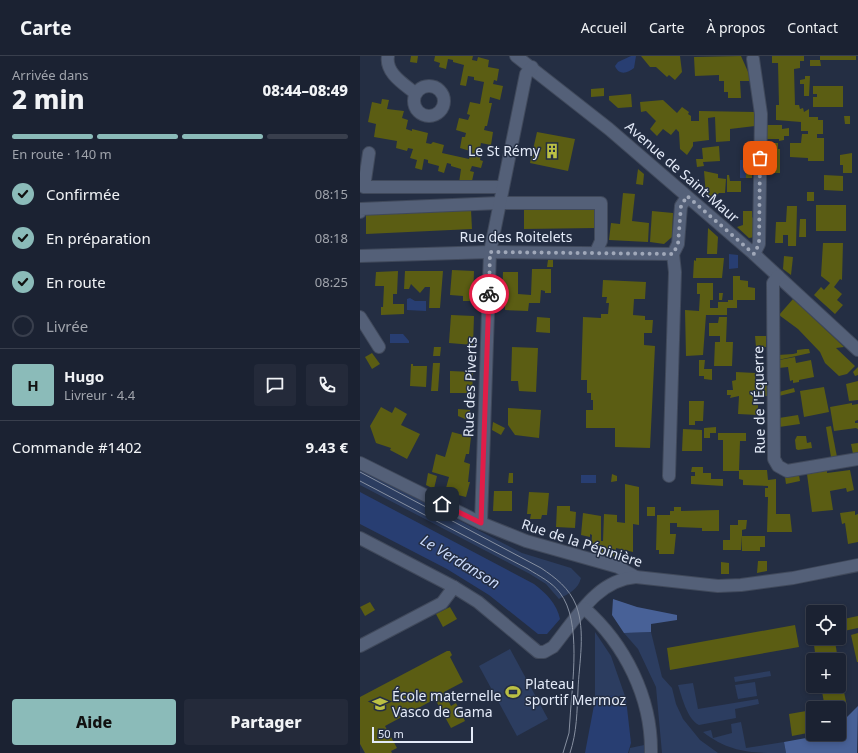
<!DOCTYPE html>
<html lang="fr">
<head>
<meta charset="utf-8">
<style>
  body { margin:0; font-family:"Noto Sans",sans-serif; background:#242a3a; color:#f1f3f6; height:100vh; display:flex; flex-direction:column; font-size:15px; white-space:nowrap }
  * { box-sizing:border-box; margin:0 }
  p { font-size:13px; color:#a0a4ac }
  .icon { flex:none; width:22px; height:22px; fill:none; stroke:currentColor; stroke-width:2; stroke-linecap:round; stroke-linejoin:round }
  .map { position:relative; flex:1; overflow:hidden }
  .sheet { display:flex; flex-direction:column; background:#1b2232; width:360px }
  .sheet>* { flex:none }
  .buttons { position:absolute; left:446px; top:549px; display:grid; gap:8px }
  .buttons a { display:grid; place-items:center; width:40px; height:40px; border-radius:4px; background:#1b2232; box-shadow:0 2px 6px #0003,0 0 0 1px #393f4d; font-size:20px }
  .scale { position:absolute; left:12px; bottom:10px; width:101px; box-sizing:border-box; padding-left:4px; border:2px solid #e3eaf8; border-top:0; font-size:11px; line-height:14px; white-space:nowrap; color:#e3eaf8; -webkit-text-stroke:3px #242e43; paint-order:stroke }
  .pin { position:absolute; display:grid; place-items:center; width:34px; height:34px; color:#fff; margin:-17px; border-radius:8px; box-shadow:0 2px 6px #0006 }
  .courier { position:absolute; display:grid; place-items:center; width:40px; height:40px; margin:-20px; border:3px solid #e11d48; border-radius:50%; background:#fff; color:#222; box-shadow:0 1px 5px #0007 }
  .summary em { font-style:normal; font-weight:800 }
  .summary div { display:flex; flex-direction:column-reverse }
  .summary { display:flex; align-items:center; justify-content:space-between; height:68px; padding:0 12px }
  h1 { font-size:26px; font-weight:800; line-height:30px }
  .bar { display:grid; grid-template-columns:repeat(4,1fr); gap:6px 4px; align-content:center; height:48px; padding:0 12px }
  .bar i { height:5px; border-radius:3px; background:#393f4d }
  .bar .active { background:#8bbbb9 }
  .bar p { grid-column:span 4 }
  .line { display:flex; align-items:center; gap:10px; padding:0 12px; border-top:1px solid #393f4d }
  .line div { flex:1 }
  .round { display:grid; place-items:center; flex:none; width:42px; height:42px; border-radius:4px; background:#242a3a }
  ol { padding:0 12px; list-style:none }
  li { display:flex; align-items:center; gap:12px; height:44px }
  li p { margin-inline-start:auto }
  li .icon { padding:4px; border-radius:50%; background:#8bbbb9; color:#111; stroke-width:4 }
  li:last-child { color:#a0a4ac }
  li i { width:22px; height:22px; border:2px solid #393f4d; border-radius:50% }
  .cta { display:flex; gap:8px; margin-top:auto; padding:8px 12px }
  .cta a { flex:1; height:46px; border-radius:4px; background:#8bbbb9; color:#111; font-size:16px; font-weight:800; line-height:46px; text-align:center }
  .cta a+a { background:#242a3a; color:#f1f3f6 }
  header { display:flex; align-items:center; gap:24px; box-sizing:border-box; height:56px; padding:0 20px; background:#1b2232; border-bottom:1px solid #393f4d }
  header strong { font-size:19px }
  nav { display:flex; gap:22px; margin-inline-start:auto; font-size:14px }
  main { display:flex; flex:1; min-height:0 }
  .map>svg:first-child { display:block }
</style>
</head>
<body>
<header>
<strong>Carte</strong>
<nav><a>Accueil</a><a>Carte</a><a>À propos</a><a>Contact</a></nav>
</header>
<main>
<section class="sheet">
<div class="summary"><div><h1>2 min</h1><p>Arrivée dans</p></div><em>08:44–08:49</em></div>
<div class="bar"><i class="active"></i><i class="active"></i><i class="active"></i><i></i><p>En route · 140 m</p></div>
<ol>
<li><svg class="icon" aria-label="check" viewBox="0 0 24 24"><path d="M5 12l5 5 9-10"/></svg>Confirmée<p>08:15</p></li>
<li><svg class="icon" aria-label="check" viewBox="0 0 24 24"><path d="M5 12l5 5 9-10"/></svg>En préparation<p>08:18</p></li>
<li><svg class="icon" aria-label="check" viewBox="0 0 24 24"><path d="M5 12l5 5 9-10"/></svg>En route<p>08:25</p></li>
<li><i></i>Livrée</li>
</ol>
<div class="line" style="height:72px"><b class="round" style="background:#8bbbb9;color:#111">H</b><div><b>Hugo</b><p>Livreur · 4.4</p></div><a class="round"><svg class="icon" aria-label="chat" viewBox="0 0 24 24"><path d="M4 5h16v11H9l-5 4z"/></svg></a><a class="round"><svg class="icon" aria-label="phone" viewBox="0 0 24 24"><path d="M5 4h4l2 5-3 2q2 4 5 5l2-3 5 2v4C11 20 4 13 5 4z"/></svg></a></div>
<div class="line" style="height:52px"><div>Commande #1402</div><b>9.43 €</b></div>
<div class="cta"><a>Aide</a><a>Partager</a></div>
</section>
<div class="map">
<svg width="498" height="697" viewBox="0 0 498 697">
  <rect width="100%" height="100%" fill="#242e43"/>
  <!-- green -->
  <g fill="#2c3d60">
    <path d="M0,413L162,497L211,512L221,522C218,534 209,537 199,543L186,528L170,518L0,429Z"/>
    <path d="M235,576L251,600L266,643L254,639L235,644Z"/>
    <path d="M291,576L302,621L312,632L316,648L323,663L340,684L358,697H302L296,631L278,593L264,577Z"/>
    <path d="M150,593L188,663L157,680L119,610Z"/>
    <path d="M410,615L411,620L375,626L374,621Z"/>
    <path d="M395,626L397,640L378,643L375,629Z"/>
    <path d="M333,627L338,653L398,643L399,648L375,653L376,662L339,669C327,663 322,641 318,629Z"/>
    <path d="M381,666L386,692L424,686L426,697C392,697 370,697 343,676L351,674L353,682L372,677L371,668Z"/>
    <path d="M289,688L288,697H269L270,692Z"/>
  </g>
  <!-- forest -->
  <g fill="#486197">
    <path d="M253,543L277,551L317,559V564L291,568V576L264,577L252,559Z"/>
    <path d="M498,650L497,697H426L424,686L468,678H479V669Z"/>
  </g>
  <!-- water -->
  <g fill="#283e72">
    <path d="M271,0H276L274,12C268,17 259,20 255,10L258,6Z"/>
    <rect x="380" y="104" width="6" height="18"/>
    <path d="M369,198L378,199V212L369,213Z"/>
    <path d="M50,242L55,245H66V255L47,254V243Z"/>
    <path d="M30,278H43L49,285V287H30Z"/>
    <rect x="221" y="419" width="15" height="8"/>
    <path d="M0,436L174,528C186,537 197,548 200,563L187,578H178L129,539L87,513L0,468Z"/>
    <path d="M254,639L266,643L271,687L268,697H225L235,644Z"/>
  </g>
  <!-- building -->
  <g fill="#5b5d13">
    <path d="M51,0H58L57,7L50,6Z"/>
    <path d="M75,0H113L112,4L117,5L118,1L129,4L128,11L139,13L137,25L134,24L133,28L143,30L140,44L130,41L129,47H132L127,70H125L124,74L133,76L131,89L121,87L120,92L122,93L120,104L123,105L121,112L112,110L110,115L114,116L112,125L99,127L101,113L91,110V108L87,107L84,117L78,115L79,110L68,107V104L64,103L62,114L55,112L57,104L50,102L53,93L48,92L47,95L36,92L37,85L14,81L16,68L8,66L12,46L21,48L22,43L29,44L27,53L44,55L42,62L48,64L46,73L52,75V73L68,77L66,87L71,88L73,86L84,89L82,97L109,103L110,95L100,92L102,81H105L106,77L96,74L99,62L108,64L110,59L107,58L110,46L120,48L124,26L114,24V21L108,20L106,30L100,29L104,9L93,6V4L88,3L86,13L79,11L80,7L74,5Z"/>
    <path d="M281,0H320L322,16L315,24L309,19L307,21L296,11H290Z"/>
    <path d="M381,0L389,18L390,25H380L381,42H368V36H364V25H359V19L335,20L334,1Z"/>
    <path d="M412,0H444V5H440V12L434,13L435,49H439L440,53L443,52L444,56L449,53V61H458V64H463V78H457V82H464V105H448V102L430,101V87H441L442,78H448V75H441V66L416,64V49H419L418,7H412Z"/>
    <path d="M460,0H496V4H460L461,10H450V4H460Z"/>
    <path d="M445,20H450L449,40H444V28H440V24L445,23Z"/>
    <path d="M453,30H483V51H453V41H457V38H453Z"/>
    <path d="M244,32V40L231,41V33Z"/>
    <path d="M271,38L272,51L258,52L249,44V40Z"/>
    <path d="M303,44L317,57L322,51L329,56L328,58L331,60V65H339V55L395,56V70L370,73V85L356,86L355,61L348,62L349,84L333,86V90L327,99L320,93L319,76L316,73L311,79L303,73L297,80L290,73L296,65L286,55L281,56L280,46Z"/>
    <path d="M484,60H490V68H485Z"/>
    <path d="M405,69H422V73L429,72V80H424V84L419,85V83H405Z"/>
    <path d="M177,76L215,83L208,115L170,107Z"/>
    <path d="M405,87H418V93H420V117H404Z"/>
    <path d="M359,90L360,105L343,106L344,110L337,111L336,103H343L342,92Z"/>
    <path d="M492,97V117H483V109H480V99Z"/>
    <rect x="386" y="104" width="6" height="18"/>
    <path d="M278,113L284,118L283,129L276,128Z"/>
    <path d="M344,115L358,118V122L366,123L365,137H359L356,140H346Z"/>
    <path d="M367,119H369L370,125H381V136H367Z"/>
    <path d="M464,119L483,120V135L464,134Z"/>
    <rect x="447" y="136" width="7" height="9"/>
    <path d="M263,137L275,138L272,165L289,167L288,186L249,184L251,167L260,168Z"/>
    <rect x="456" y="149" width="30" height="26"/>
    <path d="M427,150H437L436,190H428V179H423V187H415L416,166H426Z"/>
    <path d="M234,151L235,172L164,173V153Z"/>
    <path d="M111,154L112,173L6,178V157Z"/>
    <path d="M292,155L313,157L312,181L304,188L290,186Z"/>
    <path d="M383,155H392V161L395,164V181L389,182L377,171L383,169Z"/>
    <path d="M440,163H446V181H439Z"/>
    <path d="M348,172L358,181L357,198H347Z"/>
    <path d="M463,187H483L482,224L480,223L474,231L482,238L477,244L483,249L475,258L454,239L461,231L464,234L470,227L461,220Z"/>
    <path d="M424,200L433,201L431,219L423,213Z"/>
    <path d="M336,202H364L362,222H333L334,204L336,205Z"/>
    <path d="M188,204H193V211H187Z"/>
    <path d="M172,213H191V237H185V235L181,234L180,247H169L168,255L145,254V245L142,244L143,216H158V238L171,239Z"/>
    <path d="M92,214L114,215L113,245H103V240L90,239Z"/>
    <path d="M38,215L37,238H33V248H44V258L21,259V251H23L24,230H15L16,216Z"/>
    <path d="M45,215H83L80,252H69L70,231H65L60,237L51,228L49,233H44Z"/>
    <path d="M373,220H380V224L388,225V231L395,232V244H377V252H367V259H346L343,299L326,300L325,254L339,255L340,238H337V227H353V244H350V252H358V246H368V244H373Z"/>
    <path d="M243,224L286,226L285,243H274L273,259L285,260V264H293L292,277H284V289L295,290L290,392L255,391V372H226V354H233V344H231V337H227V324H221L223,261L241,262V258H248L249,247H246L247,241H242Z"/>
    <path d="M359,237H363L362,244H359Z"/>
    <path d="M433,243L484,291L476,292L495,310L487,318L479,320L465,307L460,296L438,273L419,259Z"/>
    <path d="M91,259L114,260L113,289L89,287Z"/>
    <path d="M177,261L190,262V277L176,276Z"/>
    <path d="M359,261H367L366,286H373L372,310H354L355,286H360V280H349V267H358Z"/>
    <path d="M395,280H406V291H396Z"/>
    <path d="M74,291H81L80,300H73Z"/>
    <path d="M152,291L178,292L176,336L159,335L158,325H151Z"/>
    <path d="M445,293H449L450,297L418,304V299L433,298L437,297V294Z"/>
    <path d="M12,297L20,308L12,313L5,301Z"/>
    <path d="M435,301L436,307L451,304L454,321L439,324V326L433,327V324L430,325L428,311L419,312V304Z"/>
    <path d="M339,304H345L344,313H352V324L344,323V320H339Z"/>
    <path d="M73,307H80L78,335H71Z"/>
    <path d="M51,308H53V310H67L66,331L50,330Z"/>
    <path d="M498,311V319L495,320L493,316Z"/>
    <path d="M90,315L113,316L112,337H90Z"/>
    <path d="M376,316L395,317L396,334H400V329H407V340H398V359L378,358L379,340L370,342L371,339H367V334H373L372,325L376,324Z"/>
    <path d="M498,325V344L489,345L486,328Z"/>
    <path d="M464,331L469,356L444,361L440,335Z"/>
    <path d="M434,332L435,336L419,340V336Z"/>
    <path d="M329,345H344L343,365H335V369H329Z"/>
    <path d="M492,347V349L498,348V364L495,365V367H498V373L496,372L474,375L470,351Z"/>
    <path d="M21,351L32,357L35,351L47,358L41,369L60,378L47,403L30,394L31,392L16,387L10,370Z"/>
    <path d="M148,352L181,354L179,382L155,379L148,369Z"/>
    <path d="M98,353L110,354V365L98,360Z"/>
    <path d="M438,359L440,368L419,371V362Z"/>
    <path d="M133,366L145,372L141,379L132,374Z"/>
    <path d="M471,370L477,401H471L466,371Z"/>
    <path d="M356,371V377H350V382H344V372Z"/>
    <path d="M323,373L342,374V395H322Z"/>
    <path d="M92,376L111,381L109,398H106L104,406L110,408L108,426H110L106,441L94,438L95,435L86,432L89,421L72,416L76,398L85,401Z"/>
    <path d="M358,377H386V385H380L379,414H407L408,424L416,423V458H430L432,476H407L408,441H405V432H408V430L383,429V424L379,423V415H363V384H358Z"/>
    <path d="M437,380H446L447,387L451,386L452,392L438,394L436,393L435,384Z"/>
    <path d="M498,387V397L493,398L491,388Z"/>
    <path d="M332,411H343V417H351V423H363V430L331,428V420H335V416H331Z"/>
    <path d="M467,414V417L490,414L494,434L487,436L486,432L470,435L473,454L452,456L447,418Z"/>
    <path d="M68,417L77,420L74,433L66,429Z"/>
    <path d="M149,417H153V427H148Z"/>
    <path d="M252,418L257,420V425L251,426Z"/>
    <path d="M439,419L440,425L426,428L425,421Z"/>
    <path d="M265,428L279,431V469L273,468V496L256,492V501L231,494L232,479L230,478V481L221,479L223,457L241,460V485H243L244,458L257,459V466L265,467Z"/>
    <path d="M134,435H152V455H133Z"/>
    <path d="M169,436L189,437L187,459H182L181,463H170L171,458H167Z"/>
    <path d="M197,450H210V455L216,456L215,472L196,471Z"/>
    <rect x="287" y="451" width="8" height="9"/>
    <path d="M314,451H321V455L359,454V475H342V472L317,471V467H310V478H316L314,498H299V494H296L297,459H310V455H314Z"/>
    <path d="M495,455V459L498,458V486L488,488L485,467L482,468L480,457Z"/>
    <path d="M378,464H387L386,473L382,474V480H405V491H400V495H382V480L381,494H363V484H370V469H378Z"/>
    <path d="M398,505H407V515L397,517Z"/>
    <path d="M361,506L369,507V518H361Z"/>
    <path d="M10,546L15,554L5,560L0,551Z"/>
    <path d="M90,551L97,563L83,571L76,558Z"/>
    <path d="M498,560V572L479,576V564Z"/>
    <path d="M435,569L439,591L310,614L307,592Z"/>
    <path d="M498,577V606H497L491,579Z"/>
    <path d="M475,585L478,604H456L454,589Z"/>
    <path d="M87,595H90L92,599L90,601L103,626L84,636L91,650L96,647L105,665L91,672L75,643L25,670L37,692L31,695L32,697H5L0,688V641Z"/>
    <path d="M479,613L487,650L465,652L461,630H479Z"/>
    <path d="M452,654L453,676L432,680L429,658Z"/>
  </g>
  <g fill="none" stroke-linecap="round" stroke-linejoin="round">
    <!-- minor casing -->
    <g stroke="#40495b" stroke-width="14">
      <g id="minor">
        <path d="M28,0C25,17 44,28 55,37"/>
        <path d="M156,0L249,73L394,198L498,294"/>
        <path d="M393,3L401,58L399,188L394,198"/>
        <circle cx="69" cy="45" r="15"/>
        <path d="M9,97L4,131H142"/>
        <path d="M0,156V153L139,147H241V185L236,196"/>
        <path d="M0,200L130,196L313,198L318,188L321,150L327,141"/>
        <path d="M418,220L413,227L414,403L418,410L427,415L498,403"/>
        <path d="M0,261L19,291"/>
        <path d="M0,407L121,467L166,485L258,511L276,521L358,530L381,529L433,522L498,509"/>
        <path d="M309,420L315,216L313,198"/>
        <path d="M121,467L130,196L166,18L172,11"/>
        <path d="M0,482L94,531L118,546L178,596H184L193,591C216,563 236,524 276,521"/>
        <path d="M224,552C265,588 292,642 291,697"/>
        <path d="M0,590L82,547L94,531"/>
      </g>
    </g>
    <!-- minor -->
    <use href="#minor" stroke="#546078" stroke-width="12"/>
    <!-- tram -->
    <g stroke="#8790a1" stroke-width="1">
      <path d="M0,416L181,512C196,522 209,532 216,549C226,575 219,607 218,634C217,655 217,676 210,697"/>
      <path d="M0,425L168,513C179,520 192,526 200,537C222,565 212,628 210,663L209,677L203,697"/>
    </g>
  </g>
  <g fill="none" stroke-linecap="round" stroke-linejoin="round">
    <!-- done -->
    <path stroke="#a0a8b9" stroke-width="4" stroke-dasharray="0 7.2" d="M129,238L130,196L313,198L318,188L321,150L327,140L394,198L399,188L400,102"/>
    <!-- route -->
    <path stroke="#e11d48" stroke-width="5" d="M82,448L121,467L129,238"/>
  </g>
  <!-- icons -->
  <defs>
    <g id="building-bare" transform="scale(1.2)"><path d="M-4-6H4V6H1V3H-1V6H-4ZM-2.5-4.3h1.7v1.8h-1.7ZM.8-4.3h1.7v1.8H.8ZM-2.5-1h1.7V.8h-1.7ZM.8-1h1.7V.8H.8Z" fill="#bbc044" stroke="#242e43" stroke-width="2.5" paint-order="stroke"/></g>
    <g id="stadium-bare" transform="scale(1.2)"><path d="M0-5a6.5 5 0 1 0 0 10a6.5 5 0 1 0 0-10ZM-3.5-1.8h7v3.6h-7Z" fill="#bbc044" stroke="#242e43" stroke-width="2.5" paint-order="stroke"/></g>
    <g id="school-bare" transform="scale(1.2)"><path d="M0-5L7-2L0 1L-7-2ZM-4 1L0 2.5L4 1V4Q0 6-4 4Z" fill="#bbc044" stroke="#242e43" stroke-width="2.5" paint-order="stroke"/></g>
  </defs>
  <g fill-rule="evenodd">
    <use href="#building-bare" x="192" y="95"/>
    <use href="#stadium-bare" x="153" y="636"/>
    <use href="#school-bare" x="20" y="648"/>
  </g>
  <g text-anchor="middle" stroke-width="3" stroke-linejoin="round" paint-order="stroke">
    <!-- poi labels -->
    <g font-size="14" fill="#e3eaf8" stroke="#242e43" text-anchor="start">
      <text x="180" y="100" text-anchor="end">Le St Rémy</text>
      <text x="165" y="633">Plateau<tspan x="165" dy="16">sportif Mermoz</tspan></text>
      <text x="32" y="645">École maternelle<tspan x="32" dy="16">Vasco de Gama</tspan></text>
    </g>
    <!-- street labels -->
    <g font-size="14" fill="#e3eaf8" stroke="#242e43">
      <text transform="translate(322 116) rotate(41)" y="5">Avenue de Saint-Maur</text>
      <text x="156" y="186">Rue des Roitelets</text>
      <text transform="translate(110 331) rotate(-88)" y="5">Rue des Piverts</text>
      <text transform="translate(399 344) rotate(-91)" y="5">Rue de l'Équerre</text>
      <text transform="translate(222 487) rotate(18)" y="5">Rue de la Pépinière</text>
    </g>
    <!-- water labels -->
    <g font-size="15" font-style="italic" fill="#cadafb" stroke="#242e43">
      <text transform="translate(100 506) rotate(31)" y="5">Le Verdanson</text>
    </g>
  </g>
</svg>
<div class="buttons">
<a><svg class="icon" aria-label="locate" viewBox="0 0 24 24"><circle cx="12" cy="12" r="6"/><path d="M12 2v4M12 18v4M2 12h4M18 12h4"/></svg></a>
<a>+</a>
<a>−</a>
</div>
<div class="scale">50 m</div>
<div class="pin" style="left:400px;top:102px;background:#ea580c"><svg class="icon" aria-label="bag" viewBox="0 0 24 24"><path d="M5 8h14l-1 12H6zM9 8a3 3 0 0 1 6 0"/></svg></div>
<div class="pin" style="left:82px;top:448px;background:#1f2937"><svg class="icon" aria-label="home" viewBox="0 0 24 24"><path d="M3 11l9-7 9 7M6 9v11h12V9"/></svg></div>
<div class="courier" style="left:129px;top:238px"><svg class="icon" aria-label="bike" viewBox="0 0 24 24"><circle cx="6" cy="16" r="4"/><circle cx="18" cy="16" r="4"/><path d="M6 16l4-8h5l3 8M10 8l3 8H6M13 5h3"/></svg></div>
</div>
</main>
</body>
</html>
